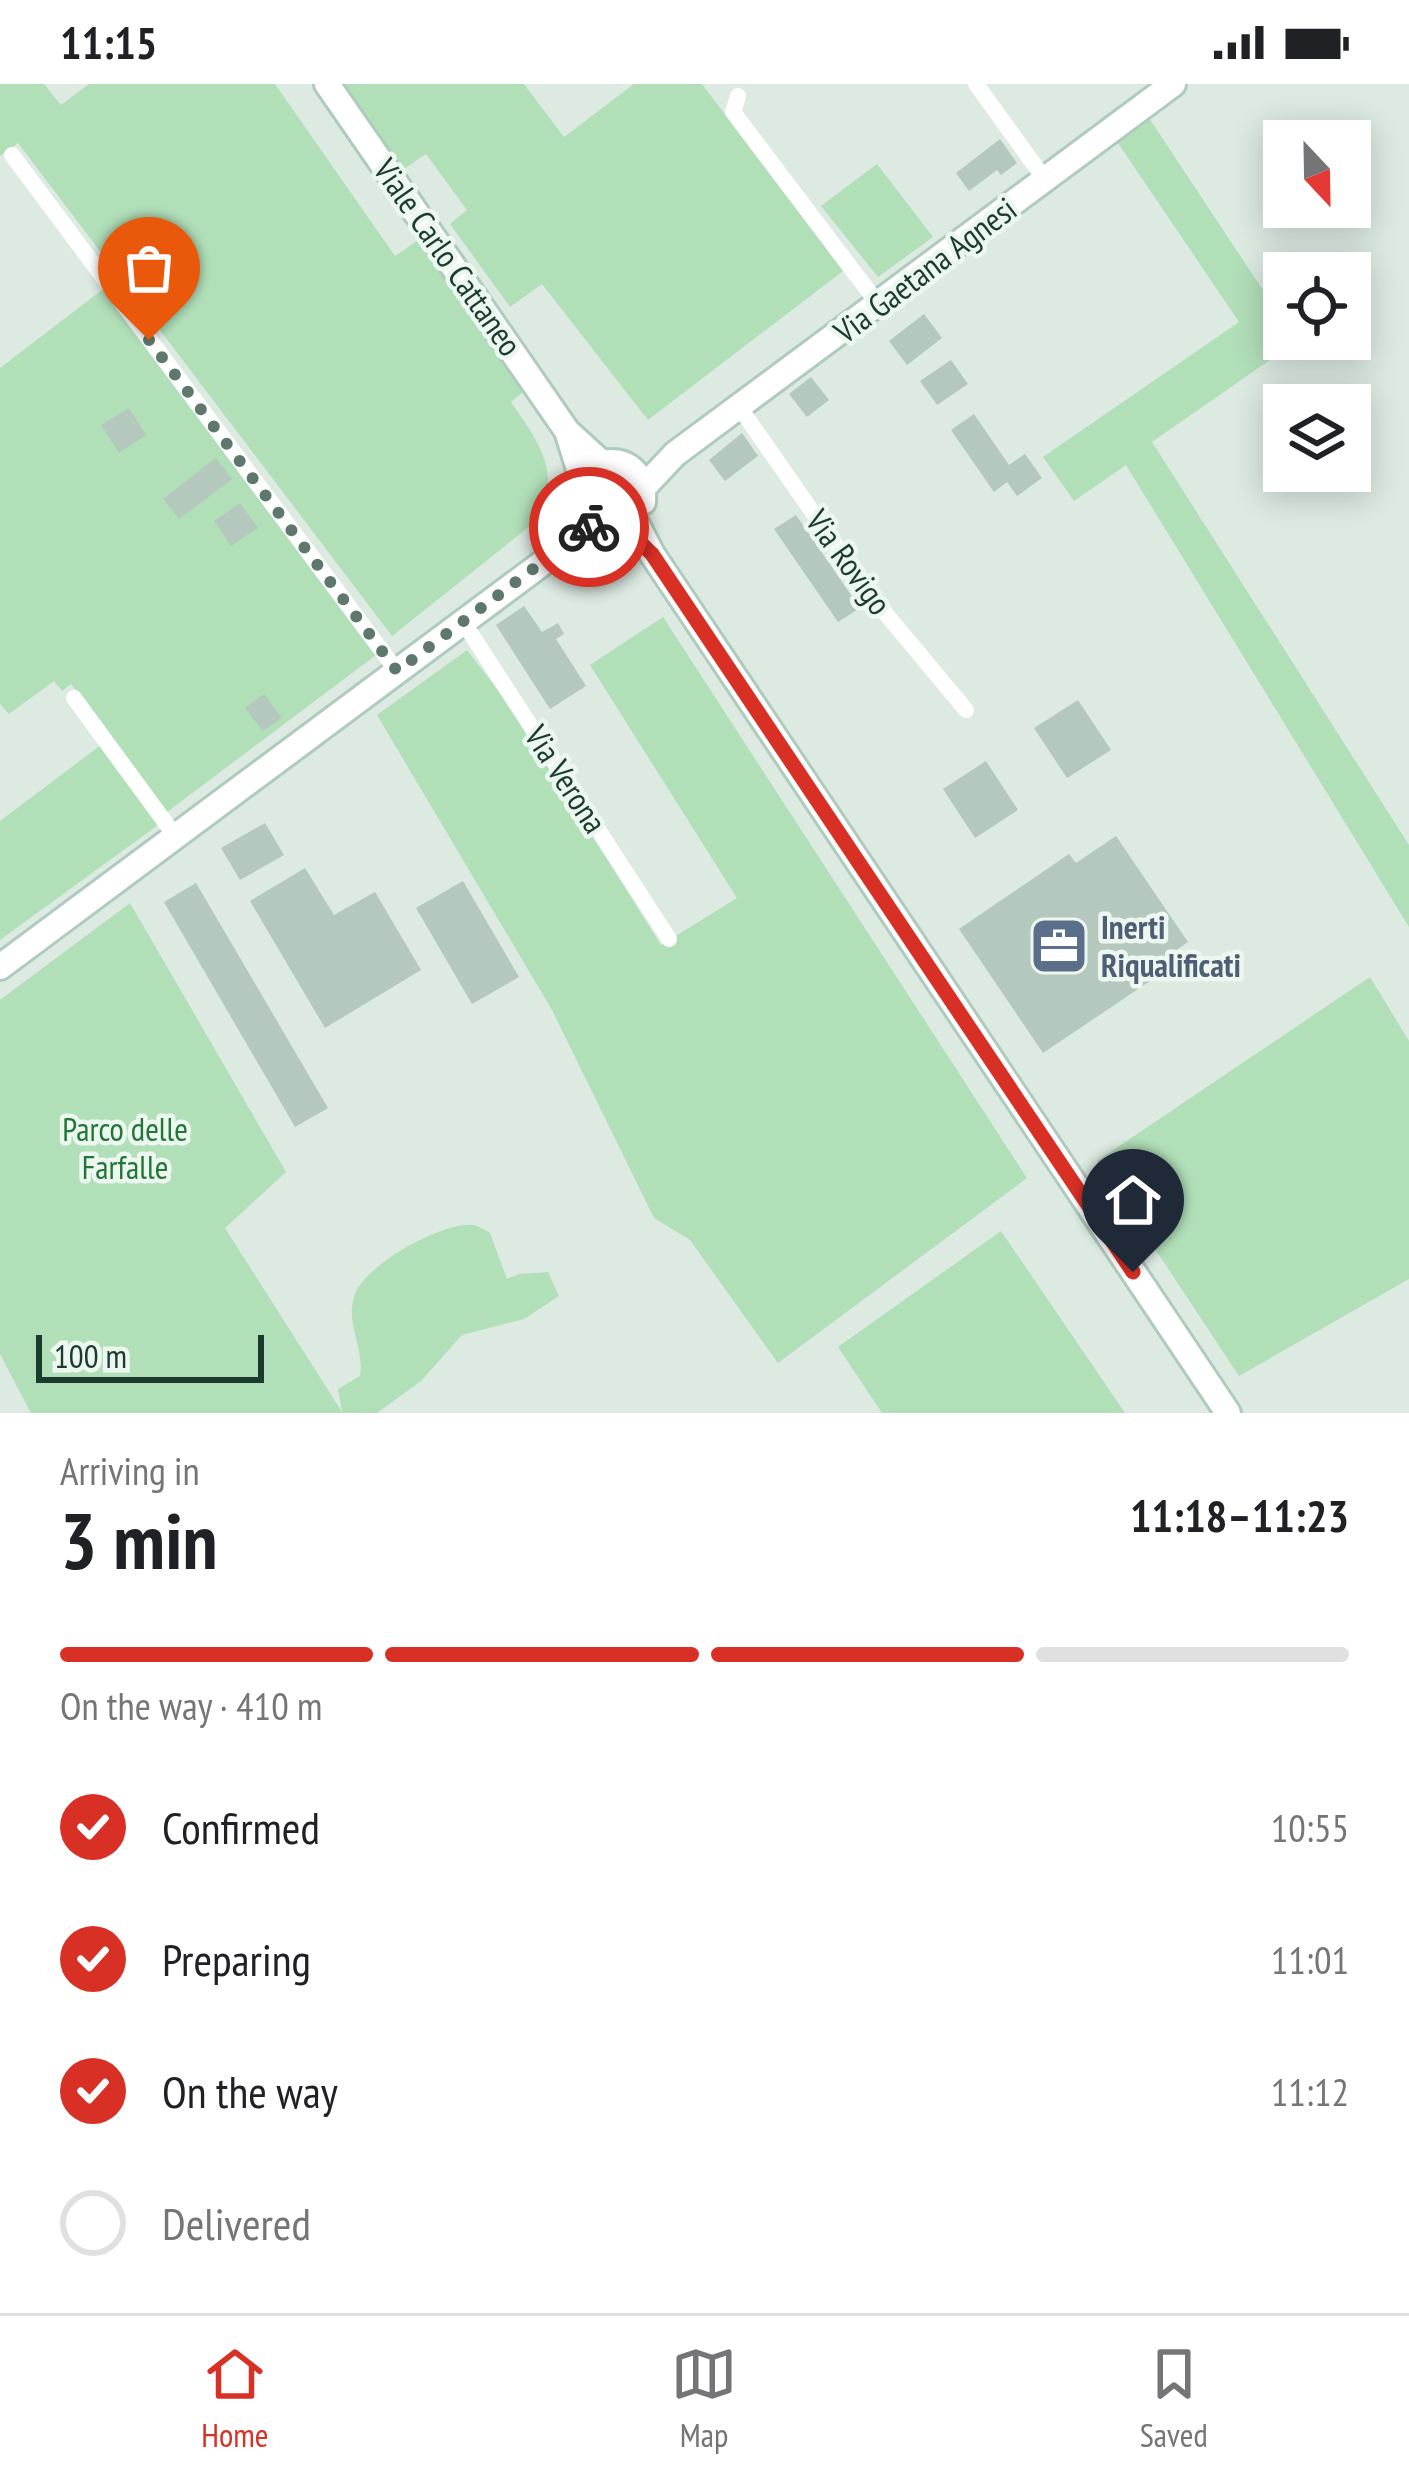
<!DOCTYPE html>
<html lang="en">
<head>
<meta charset="utf-8">
<style>
  body { margin:0; font-family:"PT Sans Narrow",sans-serif; background:#f2f2f2; color:#202124; height:100vh; display:flex; flex-direction:column; font-size:45px; white-space:nowrap }
  * { box-sizing:border-box; margin:0 }
  p { font-size:39px; color:#757577 }
  .icon { flex:none; width:66px; height:66px; fill:none; stroke:currentColor; stroke-width:2; stroke-linecap:round; stroke-linejoin:round }
  .map { position:relative; height:1329px; overflow:hidden }
  .side { display:flex; flex-direction:column; background:#fff; flex:1 }
  .side>* { flex:none }
  .needle { width:78px; rotate:158deg }
  .controls { position:absolute; left:1263px; top:36px; display:grid; gap:24px }
  .controls a { display:grid; place-items:center; width:108px; height:108px; border-radius:0px; background:#fff; box-shadow:0 6px 30px #0003; font-size:60px }
  .scale { position:absolute; left:36px; bottom:30px; width:228px; box-sizing:border-box; padding-left:12px; border:6px solid #1c3b2f; border-top:0; font-size:33px; line-height:42px; white-space:nowrap; color:#1c3b2f; -webkit-text-stroke:9px #ecf7f0; paint-order:stroke }
  .pin { position:absolute; display:grid; place-items:center; width:102px; height:102px; color:#fff; margin:-123px -51px; border-radius:50% 50% 50% 0; rotate:-45deg; box-shadow:0 0 12px #0007 }
  .pin .icon { rotate:45deg }
  .courier { position:absolute; display:grid; place-items:center; width:120px; height:120px; margin:-60px; border:9px solid #d93025; border-radius:50%; background:#fff; color:#222; box-shadow:0 3px 15px #0007 }
  .head em { font-style:normal; font-weight:700 }
  .head div { display:flex; flex-direction:column-reverse }
  .head { display:flex; align-items:center; justify-content:space-between; height:204px; padding:0 60px }
  h1 { font-size:78px; font-weight:700; line-height:90px }
  .bar { display:grid; grid-template-columns:repeat(4,1fr); gap:18px 12px; align-content:center; height:144px; padding:0 60px }
  .bar i { height:15px; border-radius:9px; background:#e0e0e0 }
  .bar .current { background:#d93025 }
  .bar p { grid-column:span 4 }
  ol { padding:0 60px; list-style:none }
  li { display:flex; align-items:center; gap:36px; height:132px }
  li p { margin-inline-start:auto }
  li .icon { padding:12px; border-radius:50%; background:#d93025; color:#fff; stroke-width:4 }
  li:last-child { color:#757577 }
  li i { width:66px; height:66px; border:6px solid #e0e0e0; border-radius:50% }
  .status { display:flex; justify-content:space-between; align-items:center; height:84px; padding:0 60px; background:#fff; direction:ltr }
  .status svg { height:33px; fill:currentColor }
  .tab-bar { display:flex; justify-content:space-around; align-items:center; height:168px; border-top:3px solid #e0e0e0; background:#fff; font-size:33px; color:#757577 }
  .tab-bar a { display:grid; justify-items:center; gap:6px }
  .tab-bar .current { color:#d93025 }
  .map>svg:first-child { display:block }
</style>
</head>
<body>
<div class="status"><b>11:15</b><svg viewBox="0 0 49 12"><path d="M0 12V9h3v3zM5 12V6h3v6zM10 12V3h3v9zM15 12V0h3v12zM26 1h20v11H26zM47 4h2v5h-2z"/></svg></div>
<div class="map">
<svg width="1409" height="1329" viewBox="0 0 1409 1329">
  <rect width="100%" height="100%" fill="#dceae2"/>
  <!-- green -->
  <g fill="#b1dfb8">
    <path d="M0,0H44L61,21L89,0H275L395,172L417,157L526,305L511,318C539,359 564,390 535,438L392,552L18,59L0,72Z"/>
    <path d="M340,0H524L564,53L634,0H702L843,187L648,336L542,200L510,223L450,140L467,126L426,70L401,87Z"/>
    <path d="M1149,34L1284,238V255L1297,257L1152,358L1409,761V843L1126,381L1074,417L1043,373L1239,238L1118,59Z"/>
    <path d="M877,80L933,153L878,193L821,122Z"/>
    <path d="M102,206L376,571L167,728L71,600L62,607L54,597L9,630L0,620V284Z"/>
    <path d="M663,533L1027,1094L778,1279L690,1156L654,1134L552,926L377,631L467,566L513,626L661,861L737,814L590,581Z"/>
    <path d="M101,661L158,741L0,856V737Z"/>
    <path d="M130,819L286,1088L225,1144L342,1328L338,1305L360,1292C365,1263 344,1239 355,1210C366,1181 441,1138 473,1141C479,1142 485,1146 490,1149L507,1195L519,1190L548,1188L559,1212L524,1235L462,1251L421,1297L377,1329H31L0,1270V916Z"/>
    <path d="M1370,893L1409,957V1195L1239,1292L1097,1077Z"/>
    <path d="M1001,1147L1125,1329H882L838,1263Z"/>
  </g>
  <!-- building -->
  <g fill="#b4c8bd">
    <path d="M1000,55L1017,79L1001,91L997,86L969,107L956,89Z"/>
    <path d="M924,230L942,254L907,281L889,257Z"/>
    <path d="M951,276L968,300L937,321L920,297Z"/>
    <path d="M811,293L829,316L807,333L789,310Z"/>
    <path d="M129,324L146,351L119,369L101,341Z"/>
    <path d="M974,330L1009,381L1025,370L1042,394L1017,412L1007,398L994,408L951,346Z"/>
    <path d="M742,349L758,372L725,397L709,376Z"/>
    <path d="M216,374L232,395L179,435L163,415Z"/>
    <path d="M240,419L258,444L231,462L214,437Z"/>
    <path d="M796,431L860,524L838,538L774,445Z"/>
    <path d="M524,522L542,548L558,539L564,550L556,555L586,602L550,625L496,541Z"/>
    <path d="M264,610L282,634L263,647L245,624Z"/>
    <path d="M1078,616L1111,666L1067,694L1034,644Z"/>
    <path d="M986,677L1018,726L975,754L943,705Z"/>
    <path d="M265,739L284,771L240,796L221,764Z"/>
    <path d="M1116,752L1188,858L1151,884L1156,893L1043,969L959,845L1069,770L1076,779Z"/>
    <path d="M305,784L334,831L375,808L421,886L325,944L250,817Z"/>
    <path d="M463,797L519,893L472,920L416,824Z"/>
    <path d="M196,799L328,1024L295,1043L164,818Z"/>
  </g>
  <g fill="none" stroke-linecap="round" stroke-linejoin="round">
    <!-- secondary casing -->
    <g stroke="#aecbbd" stroke-width="30">
      <g id="secondary">
        <path d="M327,0L567,347L602,379"/>
        <path d="M568,350L583,398V420L599,437L611,440"/>
        <path d="M583,398L602,379C630,374 645,392 643,418"/>
        <path d="M644,403L675,370L1173,0"/>
        <path d="M633,433L652,470L1228,1329"/>
        <path d="M0,883L599,437"/>
      </g>
    </g>
    <!-- street -->
    <g stroke="#fff" stroke-width="16">
      <path d="M976,0L1046,97"/>
      <path d="M738,12L733,28L879,221"/>
      <path d="M12,71L397,587"/>
      <path d="M740,324L871,512L966,626"/>
      <path d="M462,536L669,855"/>
      <path d="M74,614L176,753"/>
    </g>
    <!-- secondary -->
    <use href="#secondary" stroke="#fff" stroke-width="24"/>
  </g>
  <g fill="none" stroke-linecap="round" stroke-linejoin="round">
    <!-- done -->
    <path stroke="#5f786e" stroke-width="12" stroke-dasharray="0 21.6" d="M149,256L397,587L589,443"/>
    <!-- route -->
    <path stroke="#d93025" stroke-width="15" d="M589,443C615,427 634,453 652,470L1133,1188"/>
  </g>
  <!-- icons -->
  <defs>
    <g id="office-square" transform="scale(3)"><rect x="-9" y="-9" width="18" height="18" rx="4" fill="#5c6f8a" stroke="#ecf7f0"/><path d="M-6-3h4V-5.5h4V-3h4V5H-6ZM-1-4.5V-3h2v-1.5ZM-6 0V1H6V0Z" fill="#fff"/></g>
  </defs>
  <g fill-rule="evenodd">
    <use href="#office-square" x="1059" y="862"/>
  </g>
  <g text-anchor="middle" stroke-width="9" stroke-linejoin="round" paint-order="stroke">
    <!-- street labels -->
    <g font-size="33" fill="#1c3b2f" stroke="#ecf7f0">
      <text transform="translate(448 173) rotate(55)" y="12">Viale Carlo Cattaneo</text>
      <text transform="translate(925 186) rotate(-37)" y="12">Via Gaetana Agnesi</text>
      <text transform="translate(849 478) rotate(54)" y="12">Via Rovigo</text>
      <text transform="translate(566 695) rotate(57)" y="12">Via Verona</text>
    </g>
    <!-- service labels -->
    <g font-size="33" font-weight="bold" fill="#4e5e75" stroke="#ecf7f0" text-anchor="start">
      <text x="1101" y="855">Inerti<tspan x="1101" dy="38">Riqualificati</tspan></text>
    </g>
    <!-- park labels -->
    <g font-size="33" fill="#227638" stroke="#ecf7f0">
      <text x="125" y="1057">Parco delle<tspan x="125" dy="38">Farfalle</tspan></text>
    </g>
  </g>
</svg>
<div class="controls">
<a><svg class="needle" viewBox="-14 -14 28 28"><path d="M0-13l5 13h-10z" fill="#e53935"/><path d="M0 13l5-13h-10z" fill="#757577"/></svg></a>
<a><svg class="icon" aria-label="locate" viewBox="0 0 24 24"><circle cx="12" cy="12" r="6"/><path d="M12 2v4M12 18v4M2 12h4M18 12h4"/></svg></a>
<a><svg class="icon" aria-label="layers" viewBox="0 0 24 24"><path d="M12 4l9 5-9 5-9-5zM3 14l9 5 9-5"/></svg></a>
</div>
<div class="scale">100 m</div>
<div class="pin" style="left:149px;top:256px;background:#ea580c"><svg class="icon" aria-label="bag" viewBox="0 0 24 24"><path d="M5 8h14l-1 12H6zM9 8a3 3 0 0 1 6 0"/></svg></div>
<div class="pin" style="left:1133px;top:1188px;background:#1f2937"><svg class="icon" aria-label="home" viewBox="0 0 24 24"><path d="M3 11l9-7 9 7M6 9v11h12V9"/></svg></div>
<div class="courier" style="left:589px;top:443px"><svg class="icon" aria-label="bike" viewBox="0 0 24 24"><circle cx="6" cy="16" r="4"/><circle cx="18" cy="16" r="4"/><path d="M6 16l4-8h5l3 8M10 8l3 8H6M13 5h3"/></svg></div>
</div>
<section class="side">
<div class="head"><div><h1>3 min</h1><p>Arriving in</p></div><em>11:18–11:23</em></div>
<div class="bar"><i class="current"></i><i class="current"></i><i class="current"></i><i></i><p>On the way · 410 m</p></div>
<ol>
<li><svg class="icon" aria-label="check" viewBox="0 0 24 24"><path d="M5 12l5 5 9-10"/></svg>Confirmed<p>10:55</p></li>
<li><svg class="icon" aria-label="check" viewBox="0 0 24 24"><path d="M5 12l5 5 9-10"/></svg>Preparing<p>11:01</p></li>
<li><svg class="icon" aria-label="check" viewBox="0 0 24 24"><path d="M5 12l5 5 9-10"/></svg>On the way<p>11:12</p></li>
<li><i></i>Delivered</li>
</ol>
</section>
<nav class="tab-bar">
<a class="current"><svg class="icon" aria-label="home" viewBox="0 0 24 24"><path d="M3 11l9-7 9 7M6 9v11h12V9"/></svg>Home</a>
<a><svg class="icon" aria-label="map" viewBox="0 0 24 24"><path d="M3 6l6-2 6 2 6-2v14l-6 2-6-2-6 2zM9 4v14M15 6v14"/></svg>Map</a>
<a><svg class="icon" aria-label="saved" viewBox="0 0 24 24"><path d="M7 4h10v16l-5-4-5 4z"/></svg>Saved</a>
</nav>
</body>
</html>
